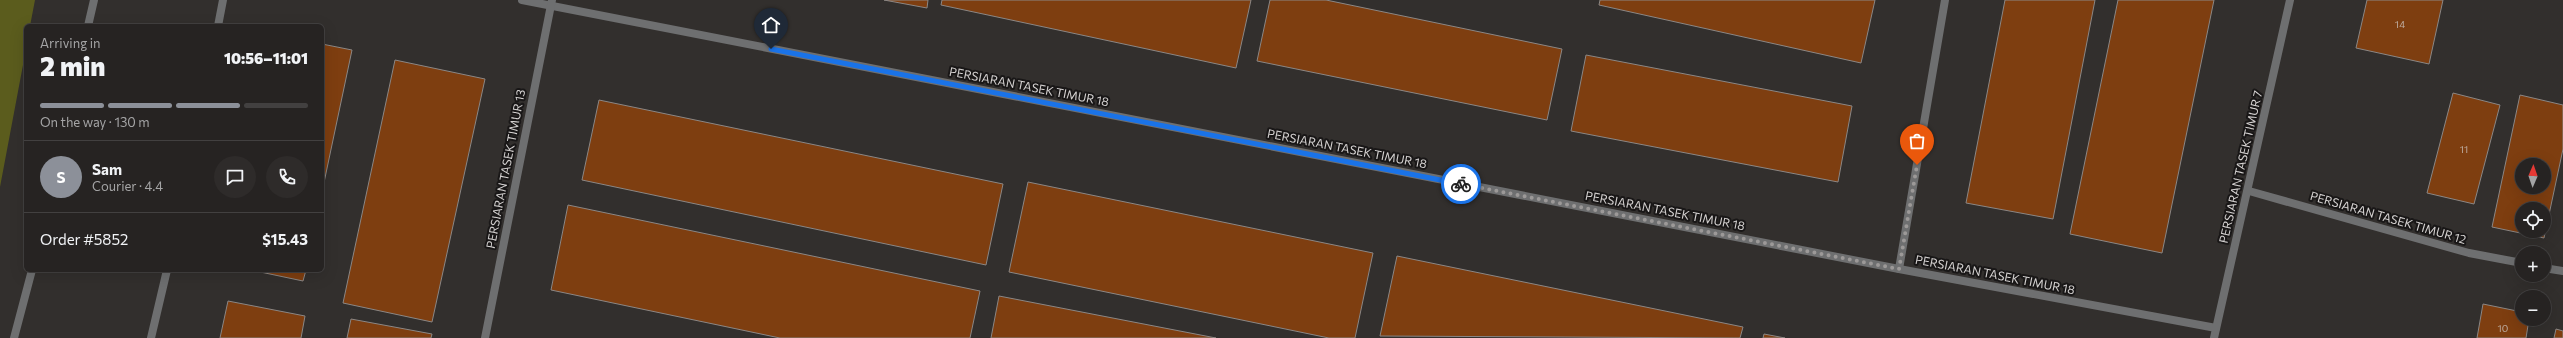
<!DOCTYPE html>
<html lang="en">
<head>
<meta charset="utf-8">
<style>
  body { margin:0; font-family:Commissioner,sans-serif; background:#2e2b2a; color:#f1f3f6; height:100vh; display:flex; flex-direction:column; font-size:15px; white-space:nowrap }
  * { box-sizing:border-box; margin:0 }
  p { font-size:13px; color:#a4a4a5 }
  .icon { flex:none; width:22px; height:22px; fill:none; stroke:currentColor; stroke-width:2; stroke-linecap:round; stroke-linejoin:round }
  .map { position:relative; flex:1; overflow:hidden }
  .side { position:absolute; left:24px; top:24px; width:300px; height:248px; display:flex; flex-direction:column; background:#262322; border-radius:6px; box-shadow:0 4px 16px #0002,0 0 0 1px #424040 }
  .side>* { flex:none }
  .needle { width:26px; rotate:2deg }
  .buttons { position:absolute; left:2515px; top:158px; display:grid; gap:8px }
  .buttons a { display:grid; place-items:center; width:36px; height:36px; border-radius:50%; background:#262322; box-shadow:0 4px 16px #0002,0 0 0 1px #424040; font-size:20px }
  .pin { position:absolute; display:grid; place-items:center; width:34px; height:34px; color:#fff; margin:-41px -17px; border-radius:50% 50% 50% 0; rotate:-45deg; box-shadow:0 0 4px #0007 }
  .pin .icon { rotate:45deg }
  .courier { position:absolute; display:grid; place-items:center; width:40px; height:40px; margin:-20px; border:3px solid #1a73e8; border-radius:50%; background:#fff; color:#222; box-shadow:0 1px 5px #0007 }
  .headline em { font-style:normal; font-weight:800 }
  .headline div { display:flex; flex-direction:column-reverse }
  .headline { display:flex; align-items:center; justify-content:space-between; height:68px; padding:0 16px }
  h1 { font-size:26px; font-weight:800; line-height:30px }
  .bar { display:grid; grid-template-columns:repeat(4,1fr); gap:6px 4px; align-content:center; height:48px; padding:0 16px }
  .bar i { height:5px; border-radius:3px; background:#424040 }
  .bar .on { background:#8c9099 }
  .bar p { grid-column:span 4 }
  .line { display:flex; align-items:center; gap:10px; padding:0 16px; border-top:1px solid #424040 }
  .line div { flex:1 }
  .round { display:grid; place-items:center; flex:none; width:42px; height:42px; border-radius:21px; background:#2e2b2a }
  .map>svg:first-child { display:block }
</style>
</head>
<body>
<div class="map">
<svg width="2563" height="338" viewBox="0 0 2563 338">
  <rect width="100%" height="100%" fill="#322f2d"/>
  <!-- green -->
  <path fill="#5b5c1d" d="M0,0H35L30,26H26V49L0,187Z"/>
  <!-- building -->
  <g fill="#7e3e10" stroke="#8b8785" fill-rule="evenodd">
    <path d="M884,0H928L927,8Z"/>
    <path d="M942,0H1251L1236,68L941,5Z"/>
    <path d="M1270,0H1326L1562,49L1547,120L1257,61Z"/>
    <path d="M1600,0H1875L1861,63L1599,5Z"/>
    <path d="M2005,0H2095L2053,219L1966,203Z"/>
    <path d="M2118,0H2214L2162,253L2070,234Z"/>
    <path d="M2367,0H2443L2429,64L2356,48Z"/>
    <path d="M322,44L352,50L322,192Z"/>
    <path d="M1586,55L1852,106L1838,182L1571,131Z"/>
    <path d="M395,60L485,79L432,322L343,303Z"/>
    <path d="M2453,93L2500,105L2474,204L2427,193Z"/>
    <path d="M2520,95L2563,105V149L2544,238L2492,227ZM2522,165H2544V187H2522ZM2522,209H2544V231H2522Z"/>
    <path d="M599,100L1003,184L986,265L582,180Z"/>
    <path d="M1028,182L1373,253L1355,338H1329L1009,272Z"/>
    <path d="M568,205L980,291L970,338H780L551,290Z"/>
    <path d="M1397,256L1743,327L1740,338L1380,336Z"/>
    <path d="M251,270H306L303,281Z"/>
    <path d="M999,296L1216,338H991Z"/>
    <path d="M228,301L305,316L301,338H220Z"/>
    <path d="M2483,304L2522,312V319H2529L2526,338H2477Z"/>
    <path d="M351,319L432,334L431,338H347Z"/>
    <path d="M2556,329L2563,331V338H2554Z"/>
    <path d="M1764,334L1785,338H1763Z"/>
  </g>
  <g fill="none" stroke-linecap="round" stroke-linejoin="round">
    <!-- minor -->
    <g stroke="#6e6f70" stroke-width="8">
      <path d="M522,0L1899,269L2216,328"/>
      <path d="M218,26L223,0"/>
      <path d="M2249,191L2469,253L2522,263"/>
      <path d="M2544,268L2563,271"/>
      <path d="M1899,269L1945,0"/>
      <path d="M151,338L167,270"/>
      <path d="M485,338L552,0"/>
      <path d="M2214,338L2290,0"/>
    </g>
    <!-- tertiary -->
    <g stroke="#6e6f70" stroke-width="8">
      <path d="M88,26L94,0"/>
      <path d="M14,338L32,270"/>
    </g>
  </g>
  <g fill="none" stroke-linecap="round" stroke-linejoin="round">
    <!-- done -->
    <path stroke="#9c9998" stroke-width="4" stroke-dasharray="0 7.2" d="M1461,184L1899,269L1917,165"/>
    <!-- route -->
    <path stroke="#1a73e8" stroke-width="5" d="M771,49L1461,184"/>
  </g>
  <g text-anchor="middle" stroke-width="4" stroke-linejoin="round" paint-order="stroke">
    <!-- number labels -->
    <g font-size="10" fill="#bfada1">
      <text x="2400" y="28">14</text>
      <text x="2464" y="153">11</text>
      <text x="2503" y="332">10</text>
    </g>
    <!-- street labels -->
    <g font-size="12" fill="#d5d2d1" stroke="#191717">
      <text transform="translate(1029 87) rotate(11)" y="4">PERSIARAN TASEK TIMUR 18</text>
      <text transform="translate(1347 149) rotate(11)" y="4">PERSIARAN TASEK TIMUR 18</text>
      <text transform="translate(2241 167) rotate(-77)" y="4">PERSIARAN TASEK TIMUR 7</text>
      <text transform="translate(506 169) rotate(-79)" y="4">PERSIARAN TASEK TIMUR 13</text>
      <text transform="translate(1665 211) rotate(11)" y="4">PERSIARAN TASEK TIMUR 18</text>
      <text transform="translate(2388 218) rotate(16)" y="4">PERSIARAN TASEK TIMUR 12</text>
      <text transform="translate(1995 275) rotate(11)" y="4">PERSIARAN TASEK TIMUR 18</text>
    </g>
  </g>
</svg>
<div class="buttons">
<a><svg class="needle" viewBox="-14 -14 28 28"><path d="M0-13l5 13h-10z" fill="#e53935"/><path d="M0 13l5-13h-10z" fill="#a4a4a5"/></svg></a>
<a><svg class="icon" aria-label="locate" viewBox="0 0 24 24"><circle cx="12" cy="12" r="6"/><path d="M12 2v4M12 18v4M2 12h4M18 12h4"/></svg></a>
<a>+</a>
<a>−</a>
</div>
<div class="pin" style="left:1917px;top:165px;background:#ea580c"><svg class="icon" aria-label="bag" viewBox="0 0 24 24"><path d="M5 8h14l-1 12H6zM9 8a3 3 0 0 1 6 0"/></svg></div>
<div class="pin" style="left:771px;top:49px;background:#1f2937"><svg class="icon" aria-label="home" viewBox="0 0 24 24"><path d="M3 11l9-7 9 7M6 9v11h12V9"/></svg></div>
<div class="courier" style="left:1461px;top:184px"><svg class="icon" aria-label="bike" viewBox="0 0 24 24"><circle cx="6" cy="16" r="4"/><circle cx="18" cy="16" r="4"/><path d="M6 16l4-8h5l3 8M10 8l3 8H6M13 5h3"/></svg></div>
<section class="side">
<div class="headline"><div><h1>2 min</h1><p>Arriving in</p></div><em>10:56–11:01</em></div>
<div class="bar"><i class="on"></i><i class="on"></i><i class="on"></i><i></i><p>On the way · 130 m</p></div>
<div class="line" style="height:72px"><b class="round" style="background:#8c9099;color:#fff">S</b><div><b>Sam</b><p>Courier · 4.4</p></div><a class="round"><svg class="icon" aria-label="chat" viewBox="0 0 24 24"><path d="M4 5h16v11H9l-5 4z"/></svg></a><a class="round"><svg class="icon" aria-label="phone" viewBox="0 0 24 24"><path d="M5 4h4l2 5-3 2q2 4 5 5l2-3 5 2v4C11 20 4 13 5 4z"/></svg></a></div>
<div class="line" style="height:52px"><div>Order #5852</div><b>$15.43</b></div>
</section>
</div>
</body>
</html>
